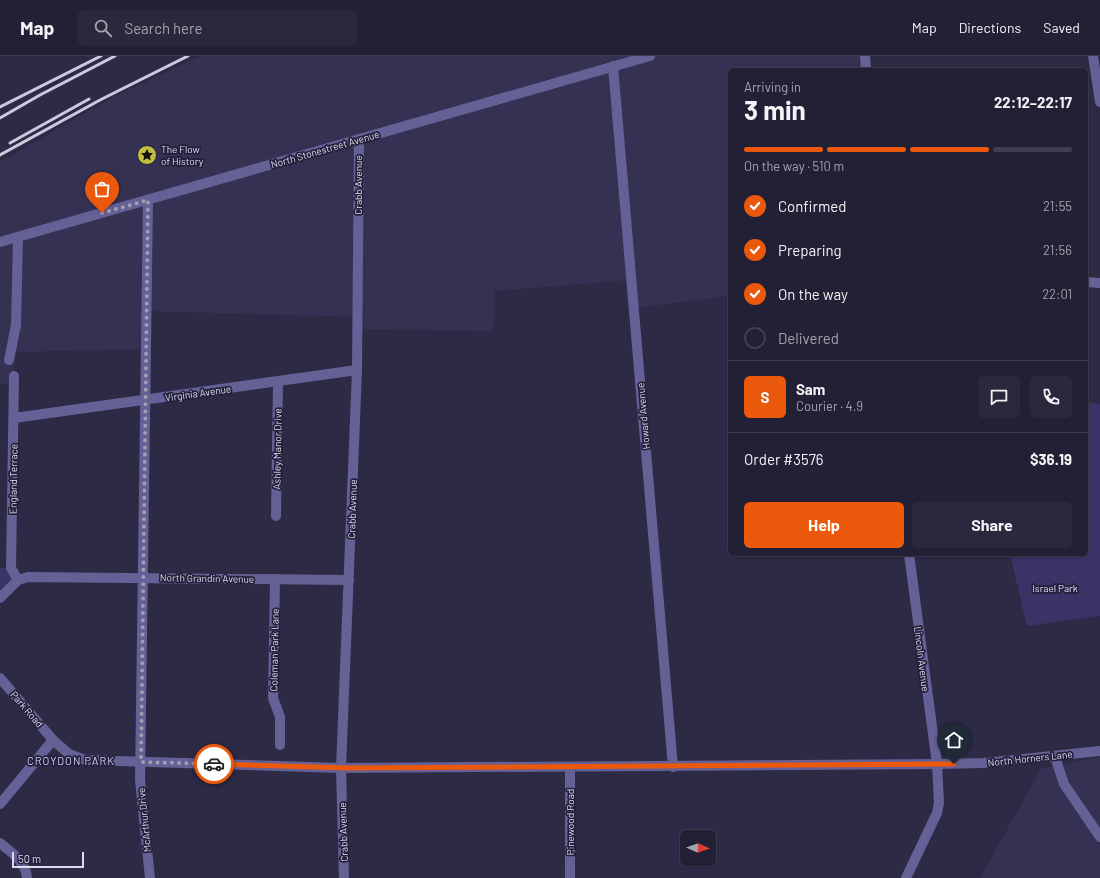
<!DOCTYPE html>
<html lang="en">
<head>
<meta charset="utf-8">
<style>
  body { margin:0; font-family:Barlow,sans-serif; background:#2a283c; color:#f1f3f6; height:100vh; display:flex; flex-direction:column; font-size:15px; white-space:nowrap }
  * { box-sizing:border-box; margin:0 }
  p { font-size:13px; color:#a2a3ac }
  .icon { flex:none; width:22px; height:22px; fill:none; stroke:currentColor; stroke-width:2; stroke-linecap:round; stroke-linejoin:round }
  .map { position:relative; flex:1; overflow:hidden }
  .side { position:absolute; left:728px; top:12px; width:360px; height:488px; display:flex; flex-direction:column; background:#222034; border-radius:6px; box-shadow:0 1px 3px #0004,0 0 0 1px #3f3e4f }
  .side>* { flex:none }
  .needle { width:26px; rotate:92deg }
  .buttons { position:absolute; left:680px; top:774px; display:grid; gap:8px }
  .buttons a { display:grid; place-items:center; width:36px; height:36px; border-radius:6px; background:#222034; box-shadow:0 1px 3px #0004,0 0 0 1px #3f3e4f; font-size:20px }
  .scale { position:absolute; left:12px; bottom:10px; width:72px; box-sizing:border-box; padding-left:4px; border:2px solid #dddcee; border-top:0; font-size:11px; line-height:14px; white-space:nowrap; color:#dddcee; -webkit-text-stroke:3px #23203b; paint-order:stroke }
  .pin { position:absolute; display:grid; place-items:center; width:34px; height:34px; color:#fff; margin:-41px -17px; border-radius:50% 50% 50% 0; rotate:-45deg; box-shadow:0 0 4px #0007 }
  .pin .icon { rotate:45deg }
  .courier { position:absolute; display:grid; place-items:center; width:40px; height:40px; margin:-20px; border:3px solid #ea580c; border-radius:50%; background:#fff; color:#222; box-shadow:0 1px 5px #0007 }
  .headline em { font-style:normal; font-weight:700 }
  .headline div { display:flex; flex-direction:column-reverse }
  .headline { display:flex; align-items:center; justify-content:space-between; height:68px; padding:0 16px }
  h1 { font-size:26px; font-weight:700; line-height:30px }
  .bar { display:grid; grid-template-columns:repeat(4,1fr); gap:6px 4px; align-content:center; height:48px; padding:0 16px }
  .bar i { height:5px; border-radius:3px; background:#3f3e4f }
  .bar .current { background:#ea580c }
  .bar p { grid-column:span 4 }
  .line { display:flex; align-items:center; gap:10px; padding:0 16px; border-top:1px solid #3f3e4f }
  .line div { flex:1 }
  .round { display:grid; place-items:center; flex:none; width:42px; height:42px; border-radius:6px; background:#2a283c }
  ol { padding:0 16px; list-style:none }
  li { display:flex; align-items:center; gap:12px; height:44px }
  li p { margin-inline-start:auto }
  li .icon { padding:4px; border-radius:50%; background:#ea580c; color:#fff; stroke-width:4 }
  li:last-child { color:#a2a3ac }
  li i { width:22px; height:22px; border:2px solid #3f3e4f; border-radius:50% }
  .action { display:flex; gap:8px; margin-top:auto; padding:8px 16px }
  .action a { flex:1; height:46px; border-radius:6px; background:#ea580c; color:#fff; font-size:16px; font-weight:700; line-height:46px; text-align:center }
  .action a+a { background:#2a283c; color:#f1f3f6 }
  header { display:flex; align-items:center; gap:24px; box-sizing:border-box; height:56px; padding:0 20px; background:#222034; border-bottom:1px solid #3f3e4f }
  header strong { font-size:19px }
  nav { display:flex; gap:22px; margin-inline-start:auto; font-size:14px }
  .search { width:280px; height:36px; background:#2a283c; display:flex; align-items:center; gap:10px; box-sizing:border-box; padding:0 14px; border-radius:6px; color:#a2a3ac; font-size:15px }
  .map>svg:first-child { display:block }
</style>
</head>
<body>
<header>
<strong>Map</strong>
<div class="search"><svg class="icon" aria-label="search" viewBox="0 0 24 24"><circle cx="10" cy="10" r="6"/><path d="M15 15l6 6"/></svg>Search here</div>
<nav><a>Map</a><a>Directions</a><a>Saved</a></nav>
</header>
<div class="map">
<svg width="1100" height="822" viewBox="0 0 1100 822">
  <rect width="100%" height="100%" fill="#2d2a46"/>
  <!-- built -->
  <g fill="#353153">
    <path d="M201,0H865L866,14H730V240L634,252L631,224L495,235L494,275L357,273V261L147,255L146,293L15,296L14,326L0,328V106L115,40Z"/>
    <path d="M1100,701V822H980L1041,713Z"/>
  </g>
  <!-- green -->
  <g fill="#393366">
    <path d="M1086,346L1100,348V560L1027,570L1010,498H1086Z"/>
    <path d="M0,512H11L18,524L0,542Z"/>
  </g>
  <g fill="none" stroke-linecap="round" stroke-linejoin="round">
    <!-- minor -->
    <g stroke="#656095" stroke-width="10">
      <path d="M865,0L866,14"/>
      <path d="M1093,0L1100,46"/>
      <path d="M613,10L673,711"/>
      <path d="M148,144L140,724L150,822"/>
      <path d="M0,186L650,0"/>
      <path d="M1086,226L1100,227"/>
      <path d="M9,304L16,269L18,181"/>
      <path d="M14,320L11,512L18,524"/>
      <path d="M14,362L357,314"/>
      <path d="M276,460L278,326"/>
      <path d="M275,523L273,642L280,661V689"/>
      <path d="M0,542L18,524L28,521L349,524"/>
      <path d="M0,622L53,684L69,698L85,704L341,712L937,708L984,707L1100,695"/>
      <path d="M1055,701L1064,728L1100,781"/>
      <path d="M570,711V822"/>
      <path d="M0,748L53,684"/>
      <path d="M0,787C11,796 26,806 27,822"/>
      <path d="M344,822L341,712L357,314L359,83"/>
      <path d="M906,822L937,757L939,747L937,708L909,498"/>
    </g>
    <!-- rail -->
    <g stroke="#cbcadd" stroke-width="3">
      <path d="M0,51L101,0"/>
      <path d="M0,62L40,39L115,0"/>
      <path d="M10,87L89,43"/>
      <path d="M0,99L100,44L188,0"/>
    </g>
  </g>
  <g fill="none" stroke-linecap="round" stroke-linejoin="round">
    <!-- done -->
    <path stroke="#9f9eb3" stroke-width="4" stroke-dasharray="0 7.2" d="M102,157L148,144L141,706L214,708"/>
    <!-- route -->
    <path stroke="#ea580c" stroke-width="5" d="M214,708L350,712L954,708"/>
  </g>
  <!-- icons -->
  <defs>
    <g id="sight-disc" transform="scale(1)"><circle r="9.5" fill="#c2bd3f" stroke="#23203b"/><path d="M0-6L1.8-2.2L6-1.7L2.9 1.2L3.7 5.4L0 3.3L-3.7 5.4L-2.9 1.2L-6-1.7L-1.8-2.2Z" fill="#111"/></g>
  </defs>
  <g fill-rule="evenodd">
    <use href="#sight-disc" x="147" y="99"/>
  </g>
  <g text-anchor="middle" stroke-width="3.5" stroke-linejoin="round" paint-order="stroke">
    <!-- poi labels -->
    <g font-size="10" fill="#dddcee" stroke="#23203b" text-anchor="start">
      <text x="161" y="97">The Flow<tspan x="161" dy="12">of History</tspan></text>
    </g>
    <!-- street labels -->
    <g font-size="10" fill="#dddcee" stroke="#23203b">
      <text transform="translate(325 93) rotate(-16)" y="4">North Stonestreet Avenue</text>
      <text transform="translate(358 129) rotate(-90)" y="4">Crabb Avenue</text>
      <text transform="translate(198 337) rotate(-8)" y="4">Virginia Avenue</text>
      <text transform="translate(643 360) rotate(-95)" y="4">Howard Avenue</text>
      <text transform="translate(277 393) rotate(-89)" y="4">Ashley Manor Drive</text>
      <text transform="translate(13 423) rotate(-89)" y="4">England Terrace</text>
      <text transform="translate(352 453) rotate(-88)" y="4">Crabb Avenue</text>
      <text transform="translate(207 522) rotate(1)" y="4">North Grandin Avenue</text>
      <text transform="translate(274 594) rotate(-89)" y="4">Coleman Park Lane</text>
      <text transform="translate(922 603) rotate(83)" y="4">Lincoln Avenue</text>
      <text transform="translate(27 653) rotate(49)" y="4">Park Road</text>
      <text transform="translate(1030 702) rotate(-6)" y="4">North Horners Lane</text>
      <text transform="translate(144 764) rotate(-96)" y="4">McArthur Drive</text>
      <text transform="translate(570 766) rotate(-90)" y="4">Pinewood Road</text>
      <text transform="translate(343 776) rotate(-92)" y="4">Crabb Avenue</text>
    </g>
    <!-- park labels -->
    <g font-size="10" fill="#e0e0f6" stroke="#23203b">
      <text x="1055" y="536">Israel Park</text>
    </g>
    <!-- neighbourhood labels -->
    <g font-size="11" letter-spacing="1" fill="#cccaee" stroke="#23203b">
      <text x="71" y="709">CROYDON PARK</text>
    </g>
  </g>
</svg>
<div class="buttons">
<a><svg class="needle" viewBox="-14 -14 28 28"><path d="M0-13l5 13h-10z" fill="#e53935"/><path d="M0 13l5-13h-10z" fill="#a2a3ac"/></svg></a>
</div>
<div class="scale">50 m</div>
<div class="pin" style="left:102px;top:157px;background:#ea580c"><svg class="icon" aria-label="bag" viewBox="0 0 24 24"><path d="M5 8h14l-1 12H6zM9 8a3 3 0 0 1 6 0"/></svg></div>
<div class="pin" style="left:954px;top:708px;background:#1f2937"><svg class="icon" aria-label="home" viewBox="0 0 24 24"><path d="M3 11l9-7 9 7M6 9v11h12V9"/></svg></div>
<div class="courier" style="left:214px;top:708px"><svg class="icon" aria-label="car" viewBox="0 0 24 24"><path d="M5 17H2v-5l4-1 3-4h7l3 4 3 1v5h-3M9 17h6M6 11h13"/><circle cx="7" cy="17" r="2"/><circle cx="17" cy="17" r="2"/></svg></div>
<section class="side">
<div class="headline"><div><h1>3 min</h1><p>Arriving in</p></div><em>22:12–22:17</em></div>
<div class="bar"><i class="current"></i><i class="current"></i><i class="current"></i><i></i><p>On the way · 510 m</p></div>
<ol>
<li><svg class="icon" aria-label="check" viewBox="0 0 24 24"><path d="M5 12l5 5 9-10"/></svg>Confirmed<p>21:55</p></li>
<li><svg class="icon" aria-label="check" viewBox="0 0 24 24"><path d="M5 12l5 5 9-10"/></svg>Preparing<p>21:56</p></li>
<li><svg class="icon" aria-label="check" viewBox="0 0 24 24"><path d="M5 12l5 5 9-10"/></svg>On the way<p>22:01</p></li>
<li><i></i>Delivered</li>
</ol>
<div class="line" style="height:72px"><b class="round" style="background:#ea580c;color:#fff">S</b><div><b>Sam</b><p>Courier · 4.9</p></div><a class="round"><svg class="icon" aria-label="chat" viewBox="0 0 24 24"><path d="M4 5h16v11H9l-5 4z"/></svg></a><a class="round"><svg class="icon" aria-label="phone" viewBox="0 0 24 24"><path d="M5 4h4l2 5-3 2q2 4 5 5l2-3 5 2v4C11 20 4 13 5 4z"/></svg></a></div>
<div class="line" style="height:52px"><div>Order #3576</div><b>$36.19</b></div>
<div class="action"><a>Help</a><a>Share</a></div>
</section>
</div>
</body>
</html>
